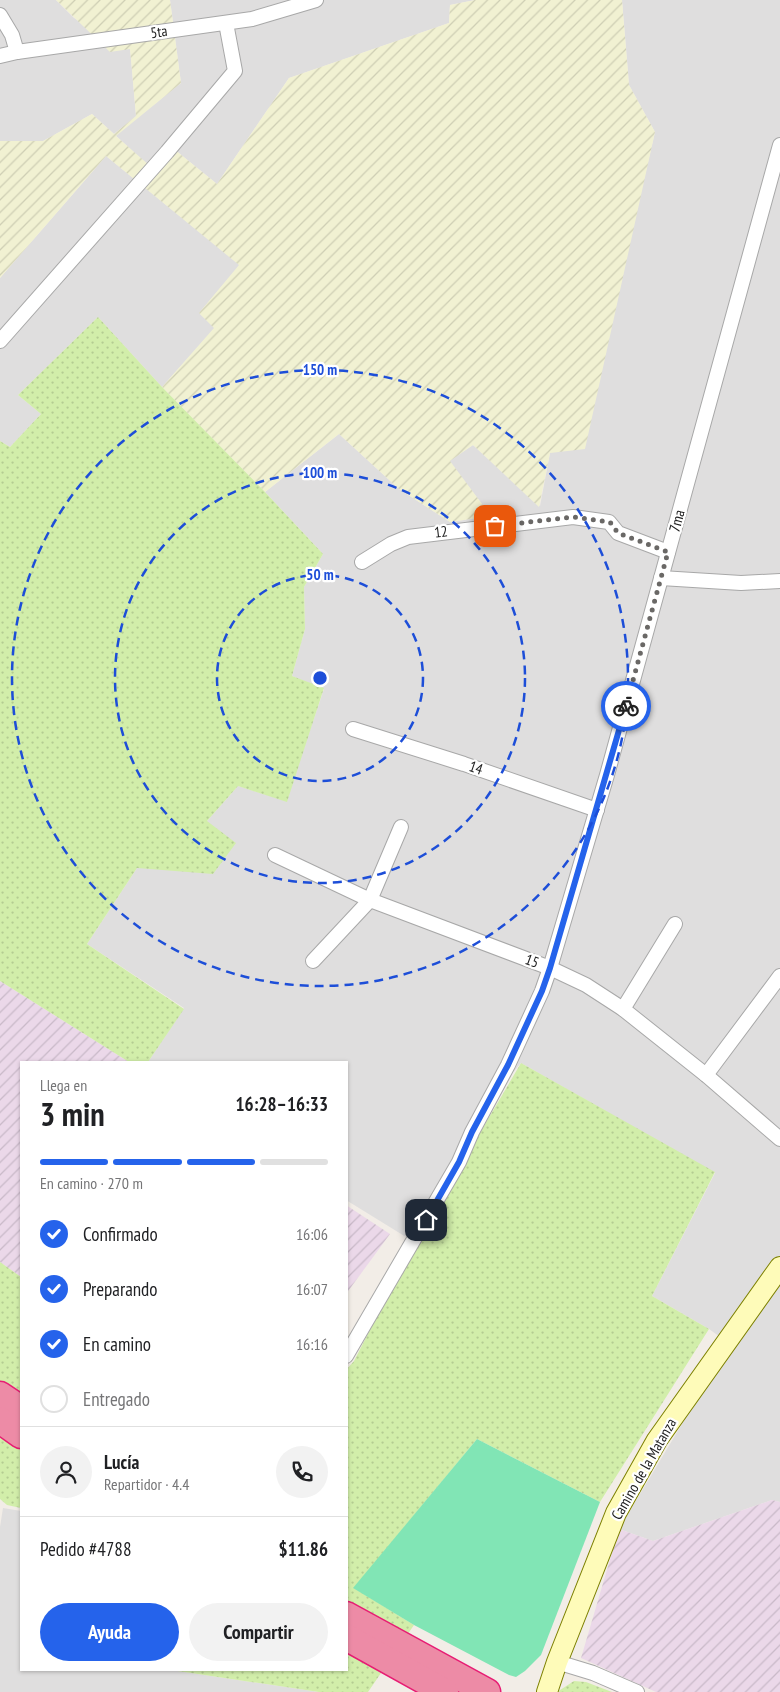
<!DOCTYPE html>
<html lang="es">
<head>
<meta charset="utf-8">
<style>
  body { margin:0; font-family:"PT Sans Narrow",sans-serif; background:#f2f2f2; color:#202124; height:100vh; display:flex; flex-direction:column; font-size:19px; white-space:nowrap }
  * { box-sizing:border-box; margin:0 }
  p { font-size:16px; color:#757577 }
  .icon { flex:none; width:28px; height:28px; fill:none; stroke:currentColor; stroke-width:2; stroke-linecap:round; stroke-linejoin:round }
  .map { position:relative; flex:1; overflow:hidden }
  .side { position:absolute; left:20px; top:1061px; width:328px; height:610px; display:flex; flex-direction:column; background:#fff; border-radius:0px; box-shadow:0 1px 4px #0004 }
  .side>* { flex:none }
  .pin { position:absolute; display:grid; place-items:center; width:42px; height:42px; color:#fff; margin:-21px; border-radius:10px; box-shadow:0 2px 8px #0006 }
  .courier { position:absolute; display:grid; place-items:center; width:50px; height:50px; margin:-25px; border:4px solid #2563eb; border-radius:50%; background:#fff; color:#222; box-shadow:0 1px 6px #0007 }
  .summary em { font-style:normal; font-weight:700 }
  .summary div { display:flex; flex-direction:column-reverse }
  .summary { display:flex; align-items:center; justify-content:space-between; height:85px; padding:0 20px }
  h1 { font-size:32px; font-weight:700; line-height:38px }
  .bar { display:grid; grid-template-columns:repeat(4,1fr); gap:8px 5px; align-content:center; height:60px; padding:0 20px }
  .bar i { height:6px; border-radius:4px; background:#e0e0e0 }
  .bar .selected { background:#2563eb }
  .bar p { grid-column:span 4 }
  .line { display:flex; align-items:center; gap:12px; padding:0 20px; border-top:1px solid #e0e0e0 }
  .line div { flex:1 }
  .round { display:grid; place-items:center; flex:none; width:52px; height:52px; border-radius:26px; background:#f2f2f2 }
  ol { padding:0 20px; list-style:none }
  li { display:flex; align-items:center; gap:15px; height:55px }
  li p { margin-inline-start:auto }
  li .icon { padding:5px; border-radius:50%; background:#2563eb; color:#fff; stroke-width:4 }
  li:last-child { color:#757577 }
  li i { width:28px; height:28px; border:2px solid #e0e0e0; border-radius:50% }
  .action { display:flex; gap:10px; margin-top:auto; padding:10px 20px }
  .action a { flex:1; height:58px; border-radius:30px; background:#2563eb; color:#fff; font-size:20px; font-weight:700; line-height:58px; text-align:center }
  .action a+a { background:#f2f2f2; color:#202124 }
  .map>svg:first-child { display:block }
</style>
</head>
<body>
<div class="map">
<svg width="780" height="1692" viewBox="0 0 780 1692">
  <defs>
    <pattern id="industrial-furrows" width="10" height="10" patternUnits="userSpaceOnUse" patternTransform="scale(1.25)"><rect width="10" height="10" fill="#ebd8e9"/><path d="M-1 1l2-2M0 10L10 0M9 11l2-2" fill="none" stroke="#c9b9c8"/></pattern>
    <pattern id="farmland-furrows" width="10" height="10" patternUnits="userSpaceOnUse" patternTransform="scale(1.25)"><rect width="10" height="10" fill="#f1f1d2"/><path d="M-1 1l2-2M0 10L10 0M9 11l2-2" fill="none" stroke="#ceceb4"/></pattern>
    <pattern id="grass-dots" width="8" height="8" patternUnits="userSpaceOnUse" patternTransform="scale(1.25)"><rect width="8" height="8" fill="#d2eeaa"/><path d="M2 2h.1M6 6h.1" fill="none" stroke="#b4cc92" stroke-width="1.8" stroke-linecap="round"/></pattern>
  </defs>
  <rect width="100%" height="100%" fill="#f2ede7"/>
  <!-- residential -->
  <g fill="#dfdede">
    <path d="M0,0H56L74,18L130,48L136,116L114,134L92,114L43,141H0Z"/>
    <path d="M170,0H475L450,5L449,23L289,78L217,184L169,145L150,167L115,135L181,83Z"/>
    <path d="M622,0H780V1502L772,1500L653,1541L619,1529L730,1344L709,1329L652,1296L715,1173L521,1063L485,1106L406,1237L346,1200V1062H148L184,1008L87,944L137,868L207,821L238,786L286,801L324,689L292,676L305,629L304,587L323,554L265,492L339,434L399,489L450,522L491,516L449,461L473,445L540,506L550,453L634,222L655,132L629,85Z"/>
    <path d="M106,156L240,265L199,313L215,328L162,387L98,317L18,395L41,414L10,447L0,441V278Z"/>
    <path d="M3,1508L21,1511V1670H171L319,1692H0V1527Z"/>
  </g>
  <!-- industrial -->
  <g fill="url(#industrial-furrows)">
    <path d="M0,981L129,1062H21V1277L0,1262Z"/>
    <path d="M346,1205L390,1234L346,1294Z"/>
    <path d="M772,1500L780,1502V1692H656L581,1658L619,1529L653,1541Z"/>
  </g>
  <!-- farmland -->
  <path fill="url(#farmland-furrows)" d="M56,0H170L181,83L116,136L150,166L169,145L217,184L289,78L449,23L450,5L475,0H622L629,85L655,132L585,449L550,453L539,507L473,445L450,461L491,516L450,522L399,489L339,434L265,492L162,387L214,328L199,313L239,265L106,156L0,278V141H43L92,114L114,134L136,116L130,49L110,52Z"/>
  <!-- grass -->
  <g fill="url(#grass-dots)">
    <path d="M98,317L162,387L265,492L323,554L304,587L305,629L292,676L324,688L287,802L238,786L207,821L236,843L213,874L137,868L87,944L184,1009L148,1062H129L0,981V441L10,447L41,414L18,395Z"/>
    <path d="M521,1063L715,1172L652,1296L709,1329L600,1502L477,1439L354,1588L414,1625L368,1692H319L171,1670H346V1370L354,1361L411,1250Z"/>
    <path d="M0,1262L21,1277V1508L7,1505L0,1499Z"/>
    <path d="M574,1681L586,1682L612,1692H557Z"/>
  </g>
  <!-- pitch -->
  <path fill="#81e5b5" d="M477,1439L600,1502L541,1655L525,1671L516,1677L509,1675L414,1625L353,1588Z"/>
  <g fill="none" stroke-linecap="round" stroke-linejoin="round">
    <!-- street casing -->
    <g stroke="#a8a8a8" stroke-width="16">
      <g id="street">
        <path d="M0,15L12,35L17,52"/>
        <path d="M0,56L17,52L252,19L316,0"/>
        <path d="M0,341L167,152L235,71L226,23"/>
        <path d="M362,562L391,544L408,537L573,517L609,522L618,533L668,552"/>
        <path d="M661,578L741,583L780,581"/>
        <path d="M353,729L464,764L597,810"/>
        <path d="M275,855L370,900L550,968L586,985L623,1009L706,1075L780,1139"/>
        <path d="M313,961L370,900L401,827"/>
        <path d="M623,1009L675,924"/>
        <path d="M706,1075L780,976"/>
        <path d="M346,1356L459,1162L472,1132L508,1065L542,991L550,968L607,775L780,145"/>
        <path d="M557,1662L593,1673L637,1692"/>
      </g>
    </g>
    <!-- secondary casing -->
    <g stroke="#7d8000" stroke-width="22">
      <path id="secondary" d="M547,1692L557,1662L616,1513L657,1440L780,1267"/>
    </g>
    <!-- highway casing -->
    <g stroke="#e71d74" stroke-width="29">
      <g id="highway">
        <path d="M0,1395L21,1409"/>
        <path d="M0,1420L21,1435"/>
        <path d="M346,1615L487,1692"/>
        <path d="M346,1637L445,1692"/>
      </g>
    </g>
    <!-- street -->
    <use href="#street" stroke="#fff" stroke-width="14"/>
    <!-- secondary -->
    <use href="#secondary" stroke="#fefbb9" stroke-width="20"/>
    <!-- highway -->
    <use href="#highway" stroke="#ed8ba6" stroke-width="26"/>
  </g>
  <g fill="none" stroke-linecap="round" stroke-linejoin="round">
    <!-- done -->
    <path stroke="#6a6866" stroke-width="5" stroke-dasharray="0 9" d="M495,526L573,517L610,522L618,533L668,552L626,706"/>
    <!-- route -->
    <path stroke="#2563eb" stroke-width="6" d="M426,1220L459,1162L472,1132L508,1065L542,991L550,968L626,706"/>
  </g>
  <!-- distance rings -->
  <g fill="none" stroke="#1d4ed8" stroke-width="2.5" stroke-dasharray="9 6">
    <circle cx="320" cy="678" r="103"/>
    <circle cx="320" cy="678" r="205"/>
    <circle cx="320" cy="678" r="308"/>
  </g>
  <g text-anchor="middle" stroke-width="4.5" stroke-linejoin="round" paint-order="stroke">
    <!-- street labels -->
    <g font-size="15" fill="#212121" stroke="#fff">
      <text transform="translate(159 32) rotate(-8)" y="5">5ta</text>
      <text transform="translate(677 521) rotate(-75)" y="5">7ma</text>
      <text transform="translate(441 532) rotate(-7)" y="5">12</text>
      <text transform="translate(476 768) rotate(19)" y="5">14</text>
      <text transform="translate(532 961) rotate(20)" y="5">15</text>
      <text transform="translate(644 1469) rotate(-60)" y="5">Camino de la Matanza</text>
    </g>
  </g>
  <circle cx="320" cy="678" r="8" fill="#1d4ed8" stroke="#fff" stroke-width="2.5"/>
  <g font-size="15" text-anchor="middle" font-weight="bold" fill="#1d4ed8" stroke="#fff" stroke-width="4.5" stroke-linejoin="round" paint-order="stroke">
    <text x="320" y="375">150 m</text>
    <text x="320" y="478">100 m</text>
    <text x="320" y="580">50 m</text>
  </g>
</svg>
<div class="pin" style="left:495px;top:526px;background:#ea580c"><svg class="icon" aria-label="bag" viewBox="0 0 24 24"><path d="M5 8h14l-1 12H6zM9 8a3 3 0 0 1 6 0"/></svg></div>
<div class="pin" style="left:426px;top:1220px;background:#1f2937"><svg class="icon" aria-label="home" viewBox="0 0 24 24"><path d="M3 11l9-7 9 7M6 9v11h12V9"/></svg></div>
<div class="courier" style="left:626px;top:706px"><svg class="icon" aria-label="bike" viewBox="0 0 24 24"><circle cx="6" cy="16" r="4"/><circle cx="18" cy="16" r="4"/><path d="M6 16l4-8h5l3 8M10 8l3 8H6M13 5h3"/></svg></div>
<section class="side">
<div class="summary"><div><h1>3 min</h1><p>Llega en</p></div><em>16:28–16:33</em></div>
<div class="bar"><i class="selected"></i><i class="selected"></i><i class="selected"></i><i></i><p>En camino · 270 m</p></div>
<ol>
<li><svg class="icon" aria-label="check" viewBox="0 0 24 24"><path d="M5 12l5 5 9-10"/></svg>Confirmado<p>16:06</p></li>
<li><svg class="icon" aria-label="check" viewBox="0 0 24 24"><path d="M5 12l5 5 9-10"/></svg>Preparando<p>16:07</p></li>
<li><svg class="icon" aria-label="check" viewBox="0 0 24 24"><path d="M5 12l5 5 9-10"/></svg>En camino<p>16:16</p></li>
<li><i></i>Entregado</li>
</ol>
<div class="line" style="height:90px"><a class="round"><svg class="icon" aria-label="person" viewBox="0 0 24 24"><circle cx="12" cy="8" r="4"/><path d="M4 21q1-7 8-7t8 7"/></svg></a><div><b>Lucía</b><p>Repartidor · 4.4</p></div><a class="round"><svg class="icon" aria-label="phone" viewBox="0 0 24 24"><path d="M5 4h4l2 5-3 2q2 4 5 5l2-3 5 2v4C11 20 4 13 5 4z"/></svg></a></div>
<div class="line" style="height:65px"><div>Pedido #4788</div><b>$11.86</b></div>
<div class="action"><a>Ayuda</a><a>Compartir</a></div>
</section>
</div>
</body>
</html>
